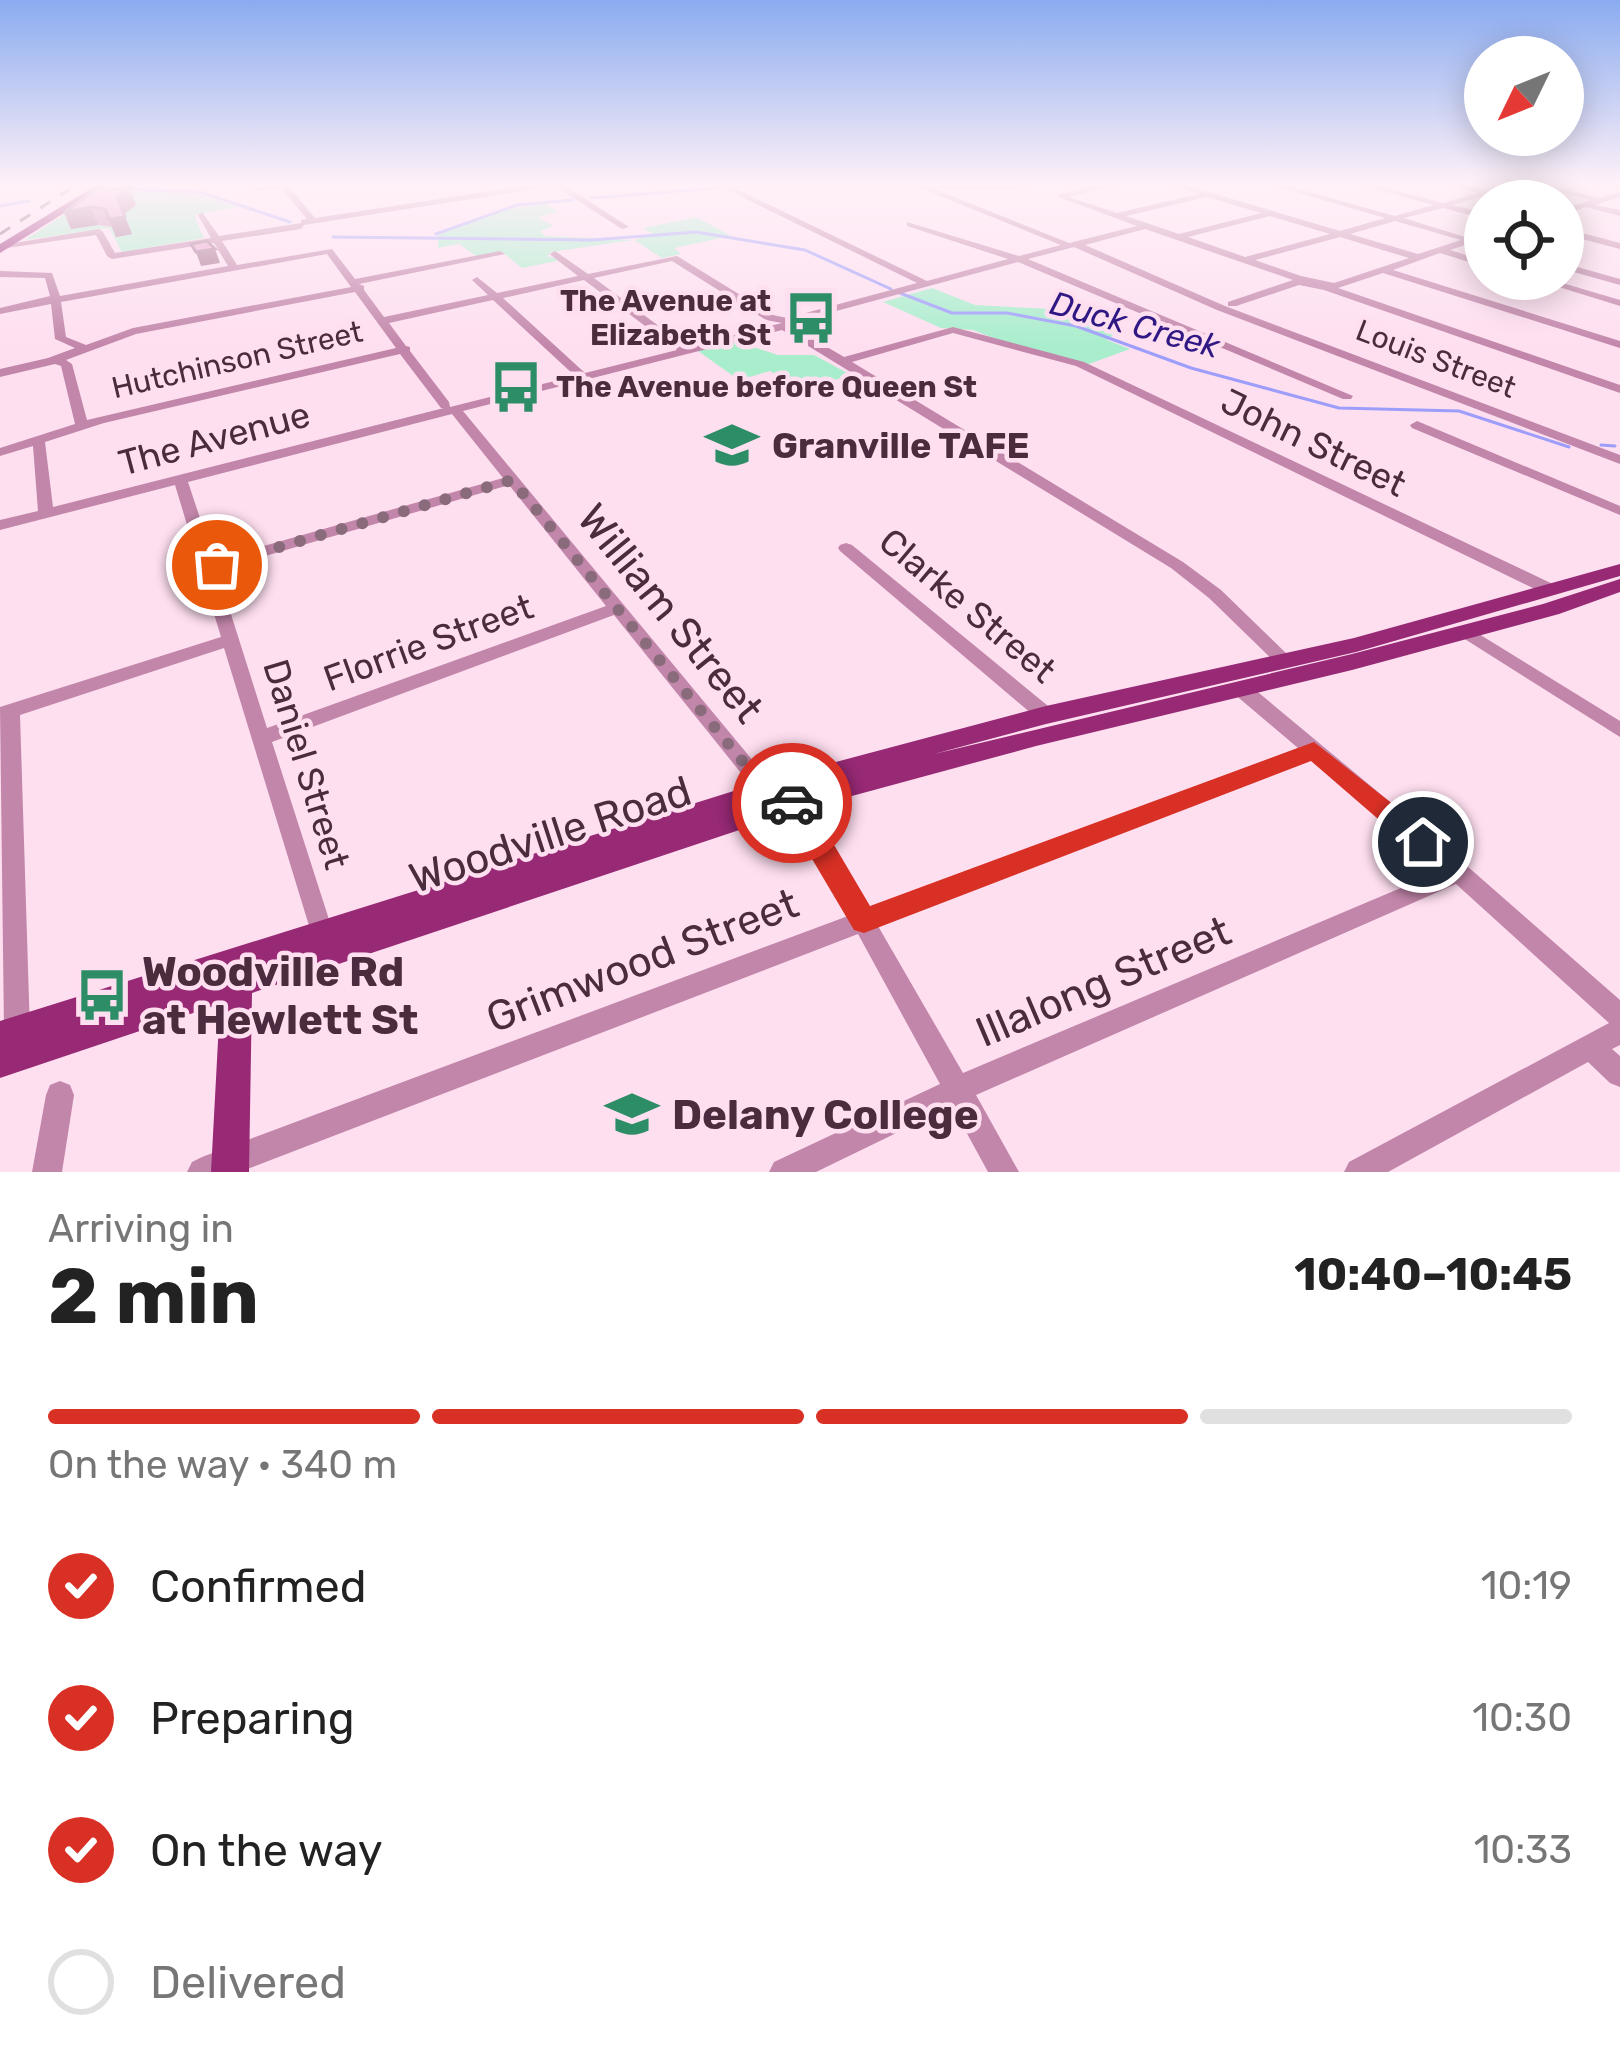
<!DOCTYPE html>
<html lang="en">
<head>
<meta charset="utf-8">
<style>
  body { margin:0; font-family:Rubik,sans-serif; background:#f6f6f6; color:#222; height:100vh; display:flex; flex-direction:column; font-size:45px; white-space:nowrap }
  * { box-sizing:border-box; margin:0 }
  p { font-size:39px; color:#767676 }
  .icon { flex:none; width:66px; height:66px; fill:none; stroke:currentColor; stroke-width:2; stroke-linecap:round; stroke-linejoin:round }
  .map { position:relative; height:1172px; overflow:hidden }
  .panel { display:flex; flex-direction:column; background:#fff; flex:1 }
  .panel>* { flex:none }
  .needle { width:78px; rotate:227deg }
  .buttons { position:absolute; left:1464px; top:36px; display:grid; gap:24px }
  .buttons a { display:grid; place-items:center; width:120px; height:120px; border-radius:50%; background:#fff; box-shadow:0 6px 30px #0003; font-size:60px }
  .pin { position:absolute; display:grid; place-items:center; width:102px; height:102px; color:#fff; margin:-51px; border:6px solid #fff; border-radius:50%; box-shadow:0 3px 12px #0007 }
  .courier { position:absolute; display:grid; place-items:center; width:120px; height:120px; margin:-60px; border:9px solid #d93025; border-radius:50%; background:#fff; color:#222; box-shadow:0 3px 15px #0007 }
  .head em { font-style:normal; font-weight:700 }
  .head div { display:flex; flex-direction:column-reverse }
  .head { display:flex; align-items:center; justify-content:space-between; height:204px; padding:0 48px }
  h1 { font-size:78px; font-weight:700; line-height:90px }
  .bar { display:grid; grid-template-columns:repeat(4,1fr); gap:18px 12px; align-content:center; height:144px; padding:0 48px }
  .bar i { height:15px; border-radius:9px; background:#e0e0e0 }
  .bar .active { background:#d93025 }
  .bar p { grid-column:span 4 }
  ol { padding:0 48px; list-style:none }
  li { display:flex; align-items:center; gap:36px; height:132px }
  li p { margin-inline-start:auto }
  li .icon { padding:12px; border-radius:50%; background:#d93025; color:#fff; stroke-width:4 }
  li:last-child { color:#767676 }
  li i { width:66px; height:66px; border:6px solid #e0e0e0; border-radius:50% }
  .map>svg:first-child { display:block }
</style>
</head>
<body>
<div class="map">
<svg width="1620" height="1172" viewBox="0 0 1620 1172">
  <rect width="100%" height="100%" fill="#fedff0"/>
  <!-- green -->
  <g fill="#a8eecc">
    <path d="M139,190L198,194L238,207L194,215L204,238L122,252L109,228L25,240L96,194Z"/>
    <path d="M547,204L558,212L538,217L553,226L541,231L545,236L633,240L551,252L547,256L562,260L522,268L502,252L476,256L459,244L438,248V235L508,209Z"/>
    <path d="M696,217L731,236L674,248L681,254L662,258L634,240L654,235L643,228Z"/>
    <path d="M932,288L975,305L1052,309L1113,335L1107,340L1130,349L1086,365L1016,347L973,330L941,328L883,302Z"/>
    <path d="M735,341L778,355H814L851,375C819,385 801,390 770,371L739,380L698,351Z"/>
  </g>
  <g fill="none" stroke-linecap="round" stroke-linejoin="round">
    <!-- stream -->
    <g stroke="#9d9dfb" stroke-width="3">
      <path d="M735,186H908"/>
      <path d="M932,187L1007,188L1030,183"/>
      <path d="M129,189L200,192L290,222"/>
      <path d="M591,198L717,188"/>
      <path d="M0,206L29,201"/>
      <path d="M436,234L517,205L573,200"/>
      <path d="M333,237L592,240L696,232L805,250L891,289"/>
      <path d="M900,293L952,313H1007L1076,326L1191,368L1339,408L1459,411L1569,447"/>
      <path d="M1601,445L1615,446"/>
    </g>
    <!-- minor -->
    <g fill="#c286aa" fill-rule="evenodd">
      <path d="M277,183H307L289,187L315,218L542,183H561L629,227L622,229L555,186L304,225L301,229L222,241L237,265L332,249L355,279L500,251L505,254L359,284L364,286V290L384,317L488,295L472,280L477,277L497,293L578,276L552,256L550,254L555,251L588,274L677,256L773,315L787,318L917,283L714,183H724L927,281L1008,259L907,226V222L1019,256L1061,245L908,183H919L1069,243L1137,226L1058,197L1059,194L1110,183H1124L1069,197L1117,213L1198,194L1167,183H1179L1340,231L1385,218L1265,183H1277L1395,216L1433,205L1353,183H1366L1443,203L1477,193L1442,183H1455L1524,199L1525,201H1511L1487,195L1452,205L1485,213V219L1443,208L1404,218L1468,238L1485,233L1482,244H1468L1450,250L1485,261V267L1440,253L1393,270L1620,341V348L1383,273L1338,288L1620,385V393L1324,290L1299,285L1236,306H1228V302L1293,280L1145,229L1085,245L1225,306L1620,455V464L1217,310L1074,247L1028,259L1353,396L1351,399H1343L1018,262L788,324L844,357L953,327L1084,362L1557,586L1559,590L1557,594H1545L1076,366L953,333L852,362L1183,562L1221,590L1290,657L1293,661L1290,665H1278L1209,598L1171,568L782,330L463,411L759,768L809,805L868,909L1298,748L1233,693L1231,688L1233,683H1247L1467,866L1620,1000V1045L1612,1049L1620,1056V1087L1610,1083L1588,1062L1388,1172H1344L1349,1162L1609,1023L1456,884L976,1095L1019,1172H988L952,1106L816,1172H769L774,1162L940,1084L858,934L240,1172H187L192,1162L202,1157L848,916L793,817L745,778L614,615L272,742L334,935L330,942L322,945L314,942L224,648L20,715L30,1031L26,1040L17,1043L8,1040L4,1031L0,707L221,637L175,485L0,530V520L38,511L33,446L0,456V448L75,424L61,366L55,364L0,377V369L48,358L75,348L55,339L51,304L0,314V308L50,296L45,278L0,277V271L52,273L60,296L228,266L214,243L112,259L107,256L96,235L7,248L2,245L99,229L103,232L115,253L211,238L198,215L202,212L219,236L301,223V220L307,219L281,188L259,191L255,189ZM1207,197L1261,213L1179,234L1126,216ZM1270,216L1330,234L1245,257L1188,237ZM1395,221L1461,240L1418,254L1350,234ZM1340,237L1409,258L1334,283L1301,276L1255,260ZM327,254L351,287L133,328L86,345L66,337L61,302ZM672,261L766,320L782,323L687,347L594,278ZM584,280L677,350L585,373L503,298ZM355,292L396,348L87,420L72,364L66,360L136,334ZM493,300L575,376L450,407L449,402L410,351V347L406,346L389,323ZM400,354L441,408H444L53,507L45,442L104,423ZM452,414L503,478L214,560L188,482ZM509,485L606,606L267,728L217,570ZM1311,759L1441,871L963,1073L878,926Z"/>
      <path d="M1524,183H1537L1600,198L1620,192V197L1595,205L1620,210V216L1586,207L1563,215V209L1591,200Z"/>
      <path d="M1563,228L1620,243V249L1563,234Z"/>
      <path d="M1563,263L1620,279V285L1563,269Z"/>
      <path d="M1533,279H1549L1620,300V306Z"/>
      <path d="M1417,421L1620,506V515L1412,428L1410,425Z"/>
      <path d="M846,543L852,545L1053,710L1056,715L1053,720H1039L840,551L838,548L840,545Z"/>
      <path d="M1466,626L1620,721V737L1460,636L1457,632L1460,628Z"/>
      <path d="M60,1081L70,1085L74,1095L62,1172H32L46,1095L50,1085Z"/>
    </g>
    <!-- major -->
    <g fill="#972975" fill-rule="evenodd">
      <path d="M100,183H112L0,253V244Z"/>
      <path d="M1620,564V576L1356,652L1046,724L934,754L1352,654L1543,604L1620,579V592L1559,614L1352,670L1036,746L793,812L252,993L249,1172H211L220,1004L0,1078V1021L772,779L1046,706L1354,638Z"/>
    </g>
    <!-- rail -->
    <path stroke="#77596b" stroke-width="3" stroke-dasharray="12 12" stroke-linecap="butt" d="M0,234L79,183"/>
  </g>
  <!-- wall -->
  <path fill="#c888af" d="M129,188L136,205L124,214L132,234L116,237L112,227L98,225L71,229L64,212Z"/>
  <!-- shaded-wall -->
  <g fill="#a26f8e">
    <path d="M129,188L136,205L124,214L117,197Z"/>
    <path d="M91,207L98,225L71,229L64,212Z"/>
    <path d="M125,217L132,234L116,237L109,219Z"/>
    <path d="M215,249L220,263L201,266L196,252Z"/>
  </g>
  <!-- building -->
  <g fill="#e89ecb" stroke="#a26f8e" stroke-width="3">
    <path d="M129,188L117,197L125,217L109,219L105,209L91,207L64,212L96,190Z"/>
    <path d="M207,241L215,249L196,252L191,244Z"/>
  </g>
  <!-- sky -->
  <linearGradient id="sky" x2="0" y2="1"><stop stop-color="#8aabf0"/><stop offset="0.53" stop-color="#fff1f8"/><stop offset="1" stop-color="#fff1f8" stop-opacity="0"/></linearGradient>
  <rect width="1620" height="347" fill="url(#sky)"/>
  <!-- route -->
  <path fill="#d93025" d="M1314,742L1432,835L1436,842L1432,850H1414L1311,761L864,933L854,930L779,803L792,793L810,804L870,906Z"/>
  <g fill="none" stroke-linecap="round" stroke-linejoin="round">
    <!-- done -->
    <path stroke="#896b7c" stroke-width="12" stroke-dasharray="0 21.6" d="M217,565L512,480L752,773L792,803"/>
  </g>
  <!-- icons -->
  <defs>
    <g id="bus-bare" transform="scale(4.14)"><path d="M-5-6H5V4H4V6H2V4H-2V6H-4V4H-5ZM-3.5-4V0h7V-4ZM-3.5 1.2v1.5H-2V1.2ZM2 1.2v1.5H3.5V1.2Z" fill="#2c8d66" stroke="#fedff0" stroke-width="2.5" paint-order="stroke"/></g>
    <g id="university-bare" transform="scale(4.14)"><path d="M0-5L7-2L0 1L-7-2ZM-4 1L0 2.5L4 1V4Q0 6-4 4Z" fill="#2c8d66" stroke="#fedff0" stroke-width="2.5" paint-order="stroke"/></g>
    <g id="school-bare" transform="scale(4.14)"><path d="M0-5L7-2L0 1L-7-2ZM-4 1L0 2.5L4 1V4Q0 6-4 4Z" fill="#2c8d66" stroke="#fedff0" stroke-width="2.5" paint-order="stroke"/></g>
  </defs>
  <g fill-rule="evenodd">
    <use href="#bus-bare" x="811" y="318"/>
    <use href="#bus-bare" x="516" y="387"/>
    <use href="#university-bare" x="732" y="445"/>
    <use href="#bus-bare" x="102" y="995"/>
    <use href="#school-bare" x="632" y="1114"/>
  </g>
  <g text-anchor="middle" stroke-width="9" stroke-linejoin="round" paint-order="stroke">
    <!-- far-poi labels -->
    <g font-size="30" font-weight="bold" fill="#4a2c3e" stroke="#fedff0" text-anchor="end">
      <text x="771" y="311">The Avenue at<tspan x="771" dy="34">Elizabeth St</tspan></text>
      <text x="556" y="397" text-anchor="start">The Avenue before Queen St</text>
    </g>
    <!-- far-street labels -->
    <g font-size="30" fill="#4a2c3e" stroke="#fedff0">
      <text transform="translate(1436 359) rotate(21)" y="10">Louis Street</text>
      <text transform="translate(237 360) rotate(-13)" y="10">Hutchinson Street</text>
    </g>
    <!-- far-water labels -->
    <g font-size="33" font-style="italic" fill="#301884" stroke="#fedff0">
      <text transform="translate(1135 324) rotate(15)" y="12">Duck Creek</text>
    </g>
    <!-- street labels -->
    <g font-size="36" fill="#4a2c3e" stroke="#fedff0">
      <text transform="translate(214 438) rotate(-15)" y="13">The Avenue</text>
      <text transform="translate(1314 442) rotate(26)" y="13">John Street</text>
      <text transform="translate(968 605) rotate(40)" y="13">Clarke Street</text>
      <text transform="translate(428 642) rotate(-20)" y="13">Florrie Street</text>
      <text transform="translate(307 764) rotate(73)" y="13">Daniel Street</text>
    </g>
    <!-- poi labels -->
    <g font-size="36" font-weight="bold" fill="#4a2c3e" stroke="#fedff0" text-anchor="start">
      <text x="772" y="458">Granville TAFE</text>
    </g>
    <!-- near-street labels -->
    <g font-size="42" fill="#4a2c3e" stroke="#fedff0">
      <text transform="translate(671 613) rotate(51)" y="15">William Street</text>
      <text transform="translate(550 834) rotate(-18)" y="15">Woodville Road</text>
      <text transform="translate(642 960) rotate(-21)" y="15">Grimwood Street</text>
      <text transform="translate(1103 981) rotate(-23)" y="15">Illalong Street</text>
    </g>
    <!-- near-poi labels -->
    <g font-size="42" font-weight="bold" fill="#4a2c3e" stroke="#fedff0" text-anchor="start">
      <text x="142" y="986">Woodville Rd<tspan x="142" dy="48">at Hewlett St</tspan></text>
      <text x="672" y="1129">Delany College</text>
    </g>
  </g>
</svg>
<div class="buttons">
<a><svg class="needle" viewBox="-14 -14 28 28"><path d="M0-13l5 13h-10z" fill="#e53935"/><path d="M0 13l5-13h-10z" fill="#767676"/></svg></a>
<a><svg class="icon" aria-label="locate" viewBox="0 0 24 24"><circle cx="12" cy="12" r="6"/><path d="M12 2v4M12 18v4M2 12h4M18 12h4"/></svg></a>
</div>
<div class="pin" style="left:217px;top:565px;background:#ea580c"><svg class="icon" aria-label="bag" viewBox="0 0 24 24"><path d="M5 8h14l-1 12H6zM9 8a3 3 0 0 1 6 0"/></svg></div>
<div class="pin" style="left:1423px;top:842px;background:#1f2937"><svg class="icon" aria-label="home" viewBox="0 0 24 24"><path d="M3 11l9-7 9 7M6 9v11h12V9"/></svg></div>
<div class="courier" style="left:792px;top:803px"><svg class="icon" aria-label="car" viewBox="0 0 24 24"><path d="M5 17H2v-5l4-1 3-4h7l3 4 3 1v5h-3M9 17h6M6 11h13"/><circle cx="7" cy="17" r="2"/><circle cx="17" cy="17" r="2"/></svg></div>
</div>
<section class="panel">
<div class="head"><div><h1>2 min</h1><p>Arriving in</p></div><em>10:40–10:45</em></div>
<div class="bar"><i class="active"></i><i class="active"></i><i class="active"></i><i></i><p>On the way · 340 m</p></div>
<ol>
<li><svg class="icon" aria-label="check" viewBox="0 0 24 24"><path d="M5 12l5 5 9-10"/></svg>Confirmed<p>10:19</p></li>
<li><svg class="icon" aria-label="check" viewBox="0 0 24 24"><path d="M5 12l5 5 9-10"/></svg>Preparing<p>10:30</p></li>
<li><svg class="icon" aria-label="check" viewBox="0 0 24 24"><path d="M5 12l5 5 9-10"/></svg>On the way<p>10:33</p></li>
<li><i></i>Delivered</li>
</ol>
</section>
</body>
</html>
